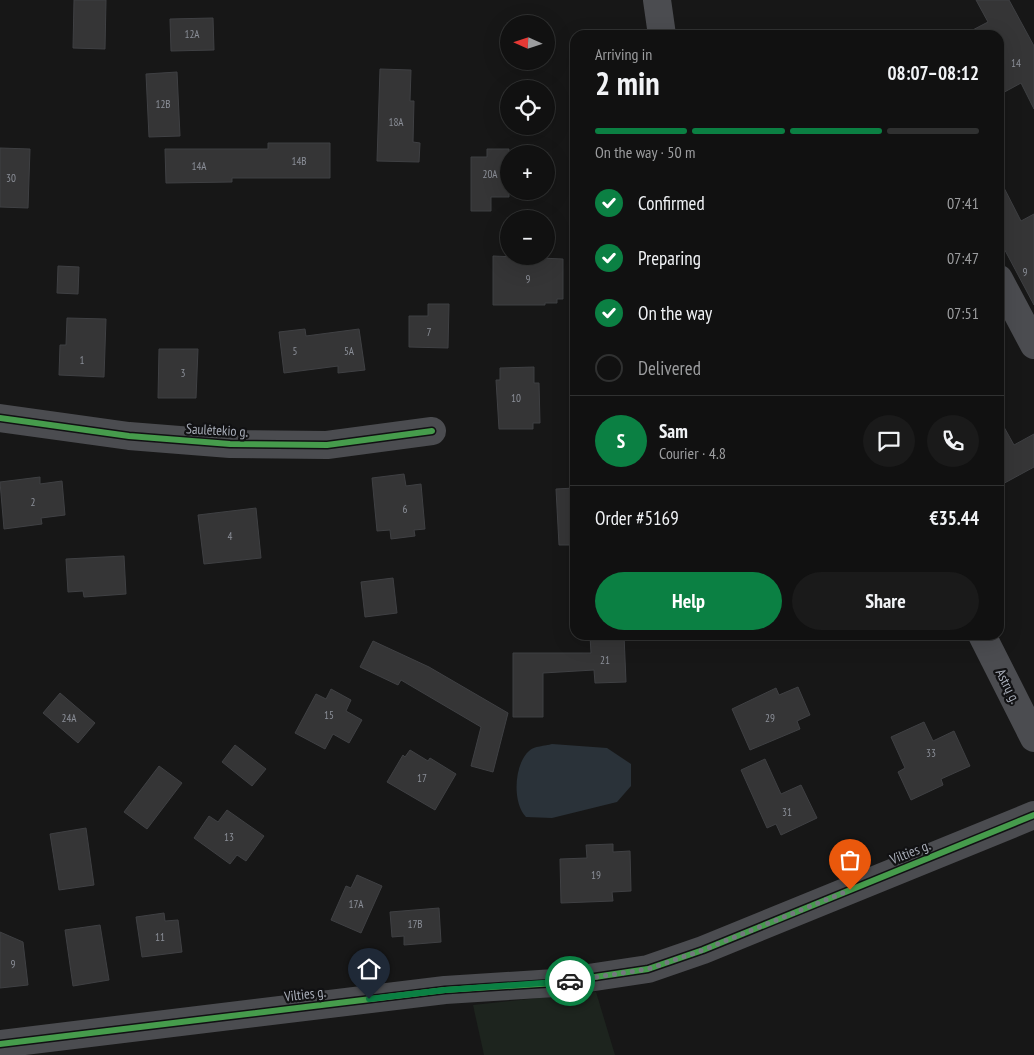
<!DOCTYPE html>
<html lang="en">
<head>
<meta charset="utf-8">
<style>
  body { margin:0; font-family:"PT Sans Narrow",sans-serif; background:#1a1a1a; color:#f1f3f6; height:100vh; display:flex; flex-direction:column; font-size:19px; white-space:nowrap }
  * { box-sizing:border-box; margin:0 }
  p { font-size:16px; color:#9c9d9f }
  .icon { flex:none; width:28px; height:28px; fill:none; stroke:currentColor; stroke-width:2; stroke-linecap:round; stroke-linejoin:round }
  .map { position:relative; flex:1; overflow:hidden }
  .drawer { position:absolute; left:570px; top:30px; width:434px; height:610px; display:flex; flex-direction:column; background:#111; border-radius:15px; box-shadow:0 5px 20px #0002,0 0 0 1px #303131 }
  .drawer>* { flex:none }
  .needle { width:32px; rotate:273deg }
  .buttons { position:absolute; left:500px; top:15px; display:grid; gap:10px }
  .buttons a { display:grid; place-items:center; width:55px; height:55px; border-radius:50%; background:#111; box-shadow:0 5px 20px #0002,0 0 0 1px #303131; font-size:25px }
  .pin { position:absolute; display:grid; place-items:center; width:42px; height:42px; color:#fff; margin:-51px -21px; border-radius:50% 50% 50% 0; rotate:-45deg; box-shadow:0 0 5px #0007 }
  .pin .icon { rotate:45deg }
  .courier { position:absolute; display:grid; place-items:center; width:50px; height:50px; margin:-25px; border:4px solid #0b8043; border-radius:50%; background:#fff; color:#222; box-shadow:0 1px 6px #0007 }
  .summary em { font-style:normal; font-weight:600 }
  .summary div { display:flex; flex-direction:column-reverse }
  .summary { display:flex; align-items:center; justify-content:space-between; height:85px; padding:0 25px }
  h1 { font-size:32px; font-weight:600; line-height:38px }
  .bar { display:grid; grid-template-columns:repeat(4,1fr); gap:8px 5px; align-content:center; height:60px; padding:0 25px }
  .bar i { height:6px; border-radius:4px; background:#303131 }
  .bar .current { background:#0b8043 }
  .bar p { grid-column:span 4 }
  .line { display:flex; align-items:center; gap:12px; padding:0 25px; border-top:1px solid #303131 }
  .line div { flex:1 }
  .round { display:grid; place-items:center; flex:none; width:52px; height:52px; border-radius:26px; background:#1a1a1a }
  ol { padding:0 25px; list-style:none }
  li { display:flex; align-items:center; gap:15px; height:55px }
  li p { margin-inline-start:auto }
  li .icon { padding:5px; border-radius:50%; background:#0b8043; color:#fff; stroke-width:4 }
  li:last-child { color:#9c9d9f }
  li i { width:28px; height:28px; border:2px solid #303131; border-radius:50% }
  .action { display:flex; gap:10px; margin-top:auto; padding:10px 25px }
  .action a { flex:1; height:58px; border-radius:30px; background:#0b8043; color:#fff; font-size:20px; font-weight:600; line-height:58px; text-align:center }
  .action a+a { background:#1a1a1a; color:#f1f3f6 }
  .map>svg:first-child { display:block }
</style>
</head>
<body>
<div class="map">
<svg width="1034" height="1055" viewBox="0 0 1034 1055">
  <rect width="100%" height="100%" fill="#171717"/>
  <!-- green -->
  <path fill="#1d241e" d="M596,992L615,1055H484L473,1005Z"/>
  <!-- water -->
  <path fill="#2a3239" d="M552,744L607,748L631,764V786L617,802L552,818L526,817C512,803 514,764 529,751C534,746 545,746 552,744Z"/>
  <!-- building -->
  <g fill="#353536" stroke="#3f4043">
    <path d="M74,0H106L105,49L73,48Z"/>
    <path d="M976,0H1009L1034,46V109L1021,83L999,95V35H963L988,22Z"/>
    <path d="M213,18L214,50L171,51L170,19Z"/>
    <path d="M380,69L411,70L410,101H414L413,142L420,143L419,162L377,161Z"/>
    <path d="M177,72L180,136L149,137L146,74Z"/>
    <path d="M268,143H330V178H232V182L166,183L165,149H268Z"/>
    <path d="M0,148L30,149L28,208L0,207Z"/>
    <path d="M487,149H509V197H491V211H471V157H487Z"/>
    <path d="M999,178L1021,221L1034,214V305L999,239Z"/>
    <path d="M493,256L563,259V299H557V303H545V305H493Z"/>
    <path d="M58,266L79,267L78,294L57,293Z"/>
    <path d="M428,304H449L448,348L409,347V316H428Z"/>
    <path d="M67,318L106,319L104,377L59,375L60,345H66Z"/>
    <path d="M305,329L306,336L359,329L365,370L338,373V366L284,373L279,332Z"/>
    <path d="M159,349H198L196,398H158Z"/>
    <path d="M534,367V383H539L540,423H533V429H499L496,380H500V368Z"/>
    <path d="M999,418L1014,445L1034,434V467L999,486Z"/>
    <path d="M404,474L406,486L421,484L425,529L414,530L415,536L391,539L390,530L377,531L372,478Z"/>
    <path d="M40,477V484L62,481L65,515L41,518L42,524L4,529L0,482Z"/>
    <path d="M575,488V545H559L556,489Z"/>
    <path d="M256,508L261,558L204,564L198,515Z"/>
    <path d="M124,556L126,594L84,597L83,591L68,592L66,559Z"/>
    <path d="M393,578L397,613L365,617L361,582Z"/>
    <path d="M624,635L626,682L595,683L594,670L543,673V717H513V653H591L590,636Z"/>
    <path d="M373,641L429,667L508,713L493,772L471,766L481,727L401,680L398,685L360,667Z"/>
    <path d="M798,687L810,715L797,721L800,729L750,750L732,709L776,688L779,695Z"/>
    <path d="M331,689L351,700L346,711L362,720L349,743L333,734L325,749L295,733L316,694L326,699Z"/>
    <path d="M60,693L95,723L78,743L43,713Z"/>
    <path d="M924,722L933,741L954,731L970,766L941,779L943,785L911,800L898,772L905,768L891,737Z"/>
    <path d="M235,745L266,769L252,786L222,762Z"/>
    <path d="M410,750L428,761L430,758L456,774L435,810L387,782L403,755L405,757Z"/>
    <path d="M765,759L781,794L801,785L817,818L781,835L776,824L767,828L741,770Z"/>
    <path d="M159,766L182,783L147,829L124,812Z"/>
    <path d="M227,810L264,836L246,861L237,855L230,864L194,838L209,816L218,822Z"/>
    <path d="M86,828L94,885L59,890L50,834Z"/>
    <path d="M613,844V852L630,851L631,891L612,892L613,901L561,903L560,859L587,858L586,845Z"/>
    <path d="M357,875L382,886L361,933L331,920L346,886L351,888Z"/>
    <path d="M439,908L441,942L404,945V936L392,937L390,912Z"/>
    <path d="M164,913L165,921L178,920L182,952L142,957L136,917Z"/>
    <path d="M100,925L109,980L73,986L65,930Z"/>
    <path d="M0,932L23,942L28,985L0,988Z"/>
  </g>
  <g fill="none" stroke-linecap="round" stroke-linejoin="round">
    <!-- minor -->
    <g stroke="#4b4c50" stroke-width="28">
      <path d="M657,0L662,35"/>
      <path d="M999,279L1034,345"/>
      <path d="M0,418L129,436L230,444L327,445L432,431"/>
      <path d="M982,635L1034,738"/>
      <path d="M0,1044L445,990L555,983L648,969L703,950L1034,815"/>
    </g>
    <!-- cycleway casing -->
    <g stroke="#111113" stroke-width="9">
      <g id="cycleway">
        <path d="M0,418L129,436L230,444L327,445L432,431"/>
        <path d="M0,1044L445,990L555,983L648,969L703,950L1034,815"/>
      </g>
    </g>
    <!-- cycleway -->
    <use href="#cycleway" stroke="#469c4c" stroke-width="6"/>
  </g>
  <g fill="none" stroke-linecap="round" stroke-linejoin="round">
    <!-- done -->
    <path stroke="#757880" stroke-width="5" stroke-dasharray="0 9" d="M570,981L648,969L703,950L850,890"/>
    <!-- route -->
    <path stroke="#0b8043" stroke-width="6" d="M369,999L445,990L570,981"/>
  </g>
  <g text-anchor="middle" stroke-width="4.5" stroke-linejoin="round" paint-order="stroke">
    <!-- number labels -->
    <g font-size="11" fill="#8b8f98">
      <text x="192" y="38">12A</text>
      <text x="1016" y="67">14</text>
      <text x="163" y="108">12B</text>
      <text x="396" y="126">18A</text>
      <text x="299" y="165">14B</text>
      <text x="199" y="170">14A</text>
      <text x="490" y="178">20A</text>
      <text x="11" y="182">30</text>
      <text x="1025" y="276">9</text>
      <text x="528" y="283">9</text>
      <text x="429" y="336">7</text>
      <text x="295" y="355">5</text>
      <text x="349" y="355">5A</text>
      <text x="82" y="364">1</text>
      <text x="183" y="377">3</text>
      <text x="516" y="402">10</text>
      <text x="33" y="506">2</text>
      <text x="405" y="513">6</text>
      <text x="230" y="540">4</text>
      <text x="605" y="664">21</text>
      <text x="329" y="719">15</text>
      <text x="69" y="722">24A</text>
      <text x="770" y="722">29</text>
      <text x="931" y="757">33</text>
      <text x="422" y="782">17</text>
      <text x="787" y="816">31</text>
      <text x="229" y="841">13</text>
      <text x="596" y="879">19</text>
      <text x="356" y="908">17A</text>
      <text x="415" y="928">17B</text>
      <text x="160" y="941">11</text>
      <text x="13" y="968">9</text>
    </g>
    <!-- street labels -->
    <g font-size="14" fill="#a8adb8" stroke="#111113">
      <text transform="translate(217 430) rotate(3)" y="5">Saulėtekio g.</text>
      <text transform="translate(1008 686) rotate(63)" y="5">Astrų g.</text>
      <text transform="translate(910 852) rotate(-22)" y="5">Vilties g.</text>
      <text transform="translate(305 994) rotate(-7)" y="5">Vilties g.</text>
    </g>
  </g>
</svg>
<div class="buttons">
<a><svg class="needle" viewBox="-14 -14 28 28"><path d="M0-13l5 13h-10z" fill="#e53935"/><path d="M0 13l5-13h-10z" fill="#9c9d9f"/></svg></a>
<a><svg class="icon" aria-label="locate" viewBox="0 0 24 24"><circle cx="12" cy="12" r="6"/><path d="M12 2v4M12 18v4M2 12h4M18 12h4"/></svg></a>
<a>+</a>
<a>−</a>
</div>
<div class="pin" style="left:850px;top:890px;background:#ea580c"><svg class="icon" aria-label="bag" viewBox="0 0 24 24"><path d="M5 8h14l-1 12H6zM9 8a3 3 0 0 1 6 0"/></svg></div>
<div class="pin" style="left:369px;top:999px;background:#1f2937"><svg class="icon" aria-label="home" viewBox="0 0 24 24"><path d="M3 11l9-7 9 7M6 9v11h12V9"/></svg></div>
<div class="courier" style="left:570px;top:981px"><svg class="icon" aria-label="car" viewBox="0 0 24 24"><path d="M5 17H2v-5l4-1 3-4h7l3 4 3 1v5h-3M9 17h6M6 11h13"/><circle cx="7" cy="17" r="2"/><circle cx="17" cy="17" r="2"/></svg></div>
<section class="drawer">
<div class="summary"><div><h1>2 min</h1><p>Arriving in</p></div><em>08:07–08:12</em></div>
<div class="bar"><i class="current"></i><i class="current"></i><i class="current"></i><i></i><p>On the way · 50 m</p></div>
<ol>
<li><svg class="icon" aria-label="check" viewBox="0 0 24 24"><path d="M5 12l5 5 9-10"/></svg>Confirmed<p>07:41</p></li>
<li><svg class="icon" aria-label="check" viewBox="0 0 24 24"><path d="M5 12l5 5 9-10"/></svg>Preparing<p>07:47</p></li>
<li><svg class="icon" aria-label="check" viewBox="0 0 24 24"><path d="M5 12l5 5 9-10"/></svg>On the way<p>07:51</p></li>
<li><i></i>Delivered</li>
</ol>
<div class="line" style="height:90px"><b class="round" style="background:#0b8043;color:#fff">S</b><div><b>Sam</b><p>Courier · 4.8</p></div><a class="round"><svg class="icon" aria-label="chat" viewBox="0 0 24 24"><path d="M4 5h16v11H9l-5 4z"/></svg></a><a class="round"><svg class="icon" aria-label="phone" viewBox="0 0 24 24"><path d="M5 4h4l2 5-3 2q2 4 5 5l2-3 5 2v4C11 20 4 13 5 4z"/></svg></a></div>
<div class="line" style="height:65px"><div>Order #5169</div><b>€35.44</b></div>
<div class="action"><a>Help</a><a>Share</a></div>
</section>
</div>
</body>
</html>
